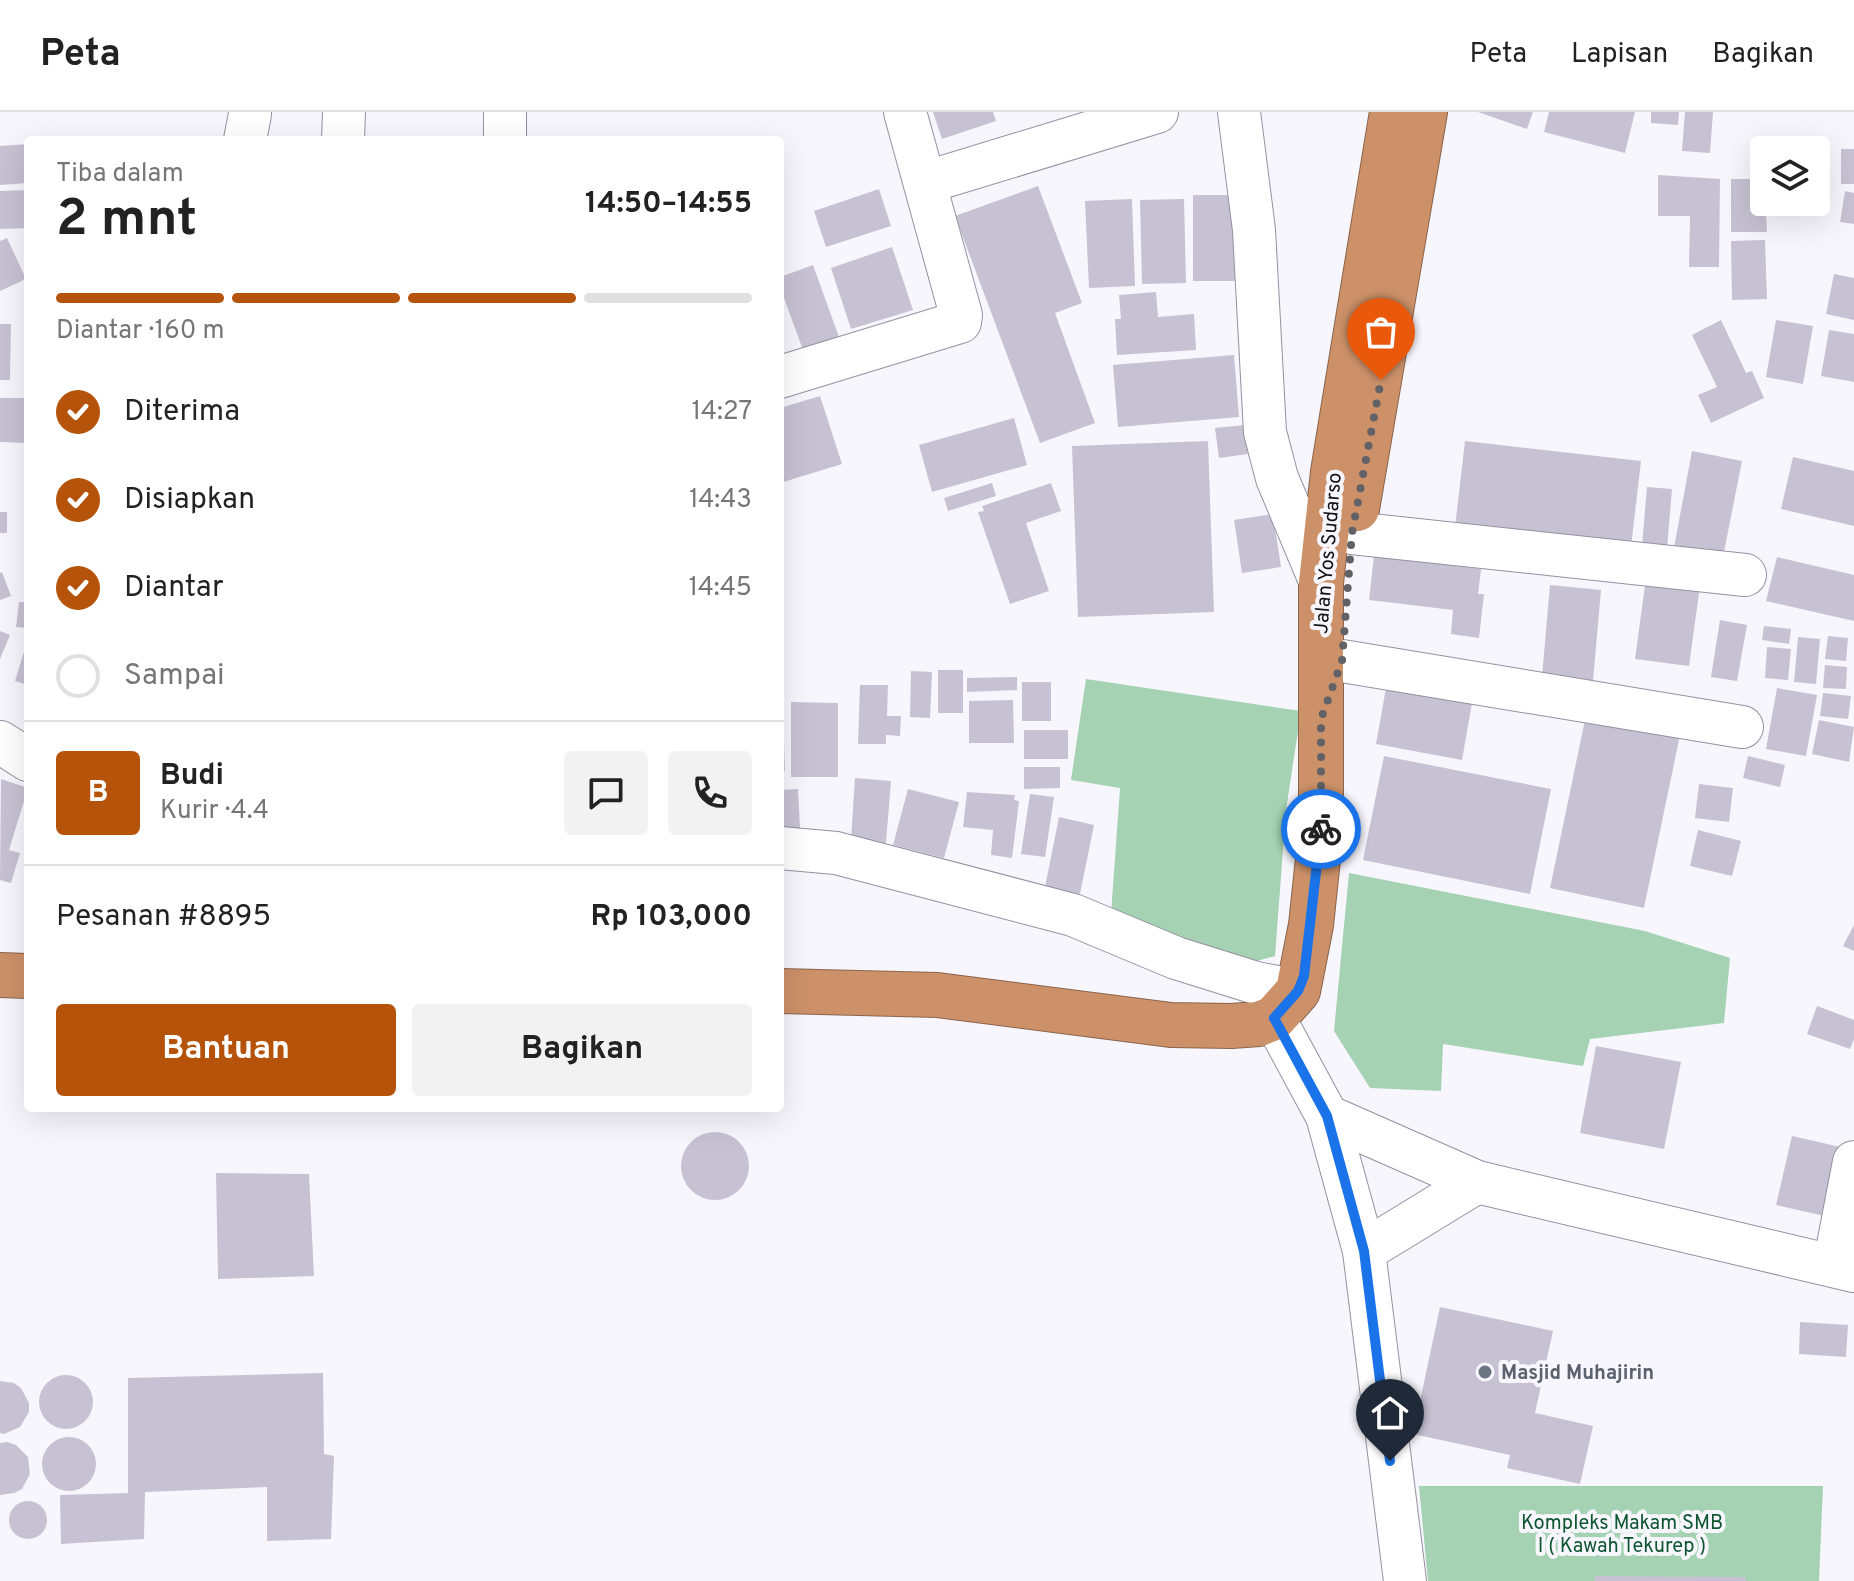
<!DOCTYPE html>
<html lang="id">
<head>
<meta charset="utf-8">
<style>
  body { margin:0; font-family:Overpass,sans-serif; background:#f2f2f2; color:#222; height:100vh; display:flex; flex-direction:column; font-size:30px; white-space:nowrap }
  * { box-sizing:border-box; margin:0 }
  p { font-size:26px; color:#767676 }
  .icon { flex:none; width:44px; height:44px; fill:none; stroke:currentColor; stroke-width:2; stroke-linecap:round; stroke-linejoin:round }
  .map { position:relative; flex:1; overflow:hidden }
  .side { position:absolute; left:24px; top:24px; width:760px; height:976px; display:flex; flex-direction:column; background:#fff; border-radius:8px; box-shadow:0 8px 32px #0002 }
  .side>* { flex:none }
  .fabs { position:absolute; left:1750px; top:24px; display:grid; gap:16px }
  .fabs a { display:grid; place-items:center; width:80px; height:80px; border-radius:8px; background:#fff; box-shadow:0 8px 32px #0002; font-size:40px }
  .pin { position:absolute; display:grid; place-items:center; width:68px; height:68px; color:#fff; margin:-82px -34px; border-radius:50% 50% 50% 0; rotate:-45deg; box-shadow:0 0 8px #0007 }
  .pin .icon { rotate:45deg }
  .courier { position:absolute; display:grid; place-items:center; width:80px; height:80px; margin:-40px; border:6px solid #1a73e8; border-radius:50%; background:#fff; color:#222; box-shadow:0 2px 10px #0007 }
  .headline em { font-style:normal; font-weight:700 }
  .headline div { display:flex; flex-direction:column-reverse }
  .headline { display:flex; align-items:center; justify-content:space-between; height:136px; padding:0 32px }
  h1 { font-size:52px; font-weight:700; line-height:60px }
  .bar { display:grid; grid-template-columns:repeat(4,1fr); gap:12px 8px; align-content:center; height:96px; padding:0 32px }
  .bar i { height:10px; border-radius:6px; background:#e0e0e0 }
  .bar .active { background:#b45309 }
  .bar p { grid-column:span 4 }
  .line { display:flex; align-items:center; gap:20px; padding:0 32px; border-top:2px solid #e0e0e0 }
  .line div { flex:1 }
  .round { display:grid; place-items:center; flex:none; width:84px; height:84px; border-radius:8px; background:#f2f2f2 }
  ol { padding:0 32px; list-style:none }
  li { display:flex; align-items:center; gap:24px; height:88px }
  li p { margin-inline-start:auto }
  li .icon { padding:8px; border-radius:50%; background:#b45309; color:#fff; stroke-width:4 }
  li:last-child { color:#767676 }
  li i { width:44px; height:44px; border:4px solid #e0e0e0; border-radius:50% }
  .primary-button { display:flex; gap:16px; margin-top:auto; padding:16px 32px }
  .primary-button a { flex:1; height:92px; border-radius:8px; background:#b45309; color:#fff; font-size:32px; font-weight:700; line-height:92px; text-align:center }
  .primary-button a+a { background:#f2f2f2; color:#222 }
  header { display:flex; align-items:center; gap:48px; box-sizing:border-box; height:112px; padding:0 40px; background:#fff; border-bottom:2px solid #e0e0e0 }
  header strong { font-size:38px }
  nav { display:flex; gap:44px; margin-inline-start:auto; font-size:28px }
  .map>svg:first-child { display:block }
</style>
</head>
<body>
<header>
<strong>Peta</strong>
<nav><a>Peta</a><a>Lapisan</a><a>Bagikan</a></nav>
</header>
<div class="map">
<svg width="1854" height="1469" viewBox="0 0 1854 1469">
  <rect width="100%" height="100%" fill="#f7f6fc"/>
  <!-- green -->
  <g fill="#a4d2b3">
    <path d="M1086,567L1301,599L1286,698L1275,844L1239,854L1111,802L1120,676L1071,668Z"/>
    <path d="M1349,761L1645,819L1730,846L1724,911L1590,927L1583,954L1443,932L1441,979L1370,976L1334,919Z"/>
    <path d="M1419,1374H1823L1819,1469H1428Z"/>
  </g>
  <!-- building -->
  <g fill="#c6c2d3">
    <path d="M933,0H993L996,9L942,27Z"/>
    <path d="M1478,0H1533L1527,17Z"/>
    <path d="M1549,0H1635L1625,41L1544,20Z"/>
    <path d="M1651,0H1679L1678,13L1651,11Z"/>
    <path d="M1685,0H1713L1710,41L1682,39Z"/>
    <path d="M28,32V71L0,73V34Z"/>
    <rect x="1841" y="37" width="13" height="35"/>
    <path d="M1658,63L1720,67L1719,155H1689L1690,104H1658Z"/>
    <path d="M1731,67H1764L1767,120H1731Z"/>
    <path d="M1038,74L1082,191L1055,201L1095,311L1040,331L955,104Z"/>
    <path d="M879,77L891,114L826,135L814,99Z"/>
    <path d="M28,78V116L0,117V79Z"/>
    <path d="M1845,79L1854,81V112L1840,110Z"/>
    <rect x="1193" y="83" width="44" height="86"/>
    <path d="M1132,87L1135,174L1089,176L1085,89Z"/>
    <path d="M1184,87L1186,171L1142,172L1140,88Z"/>
    <path d="M7,126L26,167L0,179V129Z"/>
    <path d="M1765,128L1767,187L1732,188L1731,129Z"/>
    <path d="M892,135L913,198L851,217L831,156Z"/>
    <path d="M813,153L839,225L803,238L780,175V165Z"/>
    <path d="M1834,162L1854,166V208L1826,202Z"/>
    <path d="M1156,180L1158,205L1194,202L1196,238L1117,243L1115,207H1121L1119,183Z"/>
    <path d="M1721,208L1746,261L1752,259L1764,286L1711,311L1698,283L1717,275L1692,223Z"/>
    <path d="M1776,208L1813,214L1803,272L1766,265Z"/>
    <path d="M0,212H11L10,268H0Z"/>
    <path d="M1829,218L1854,222V270L1821,264Z"/>
    <path d="M1234,243L1239,305L1118,315L1113,253Z"/>
    <path d="M820,284L842,352L780,371V296Z"/>
    <path d="M0,286H25L24,331L0,330Z"/>
    <path d="M1014,306L1027,353L932,380L919,333Z"/>
    <path d="M1244,313L1248,342L1219,346L1215,316Z"/>
    <path d="M1208,329L1214,500L1078,505L1072,334Z"/>
    <path d="M1465,329L1641,349L1630,444L1454,424Z"/>
    <path d="M1692,339L1742,349L1722,450L1673,441Z"/>
    <path d="M1793,345L1854,359V414L1781,397Z"/>
    <path d="M992,371L996,384L948,399L944,386Z"/>
    <path d="M1051,371L1061,399L1026,411L1049,479L1010,492L978,400L984,399L982,394Z"/>
    <path d="M1647,375L1672,377L1667,436L1642,433Z"/>
    <rect x="0" y="400" width="7" height="21"/>
    <path d="M1273,402L1281,455L1242,461L1234,408Z"/>
    <rect x="24" y="428" width="4" height="56"/>
    <path d="M1374,444L1481,457L1478,482H1484L1479,526L1451,522L1453,498L1369,488Z"/>
    <path d="M1777,445L1854,463V509L1766,489Z"/>
    <path d="M2,460L11,484L0,488V461Z"/>
    <path d="M1646,466L1700,474L1689,554L1635,547Z"/>
    <path d="M1550,473L1601,478L1593,569L1542,564Z"/>
    <path d="M19,490H28V516L16,515Z"/>
    <path d="M1720,508L1747,513L1737,569L1711,565Z"/>
    <path d="M1764,514L1791,517L1789,532L1762,528Z"/>
    <path d="M0,519L10,523L0,547Z"/>
    <path d="M1828,524L1848,526L1846,549L1825,547Z"/>
    <path d="M1798,525L1820,527L1816,572L1794,570Z"/>
    <path d="M27,530H28V573L15,569Z"/>
    <path d="M1767,535L1791,537L1788,568L1765,566Z"/>
    <path d="M1825,553L1847,555L1846,577L1823,576Z"/>
    <rect x="938" y="558" width="25" height="43"/>
    <path d="M911,559L932,560L930,606L910,605Z"/>
    <path d="M1017,565V578L967,580V566Z"/>
    <rect x="1022" y="570" width="29" height="39"/>
    <path d="M860,573H888L887,604H901L900,624L886,623V632H858Z"/>
    <path d="M1386,576L1472,591L1462,648L1376,632Z"/>
    <path d="M1777,576L1817,583L1806,644L1766,637Z"/>
    <path d="M1823,581L1851,584L1848,607L1820,604Z"/>
    <path d="M1013,588L1014,631H969V589Z"/>
    <path d="M791,590L838,591V665H791Z"/>
    <path d="M783,599L785,659L780,660V600Z"/>
    <path d="M1586,603L1680,623L1644,796L1550,776Z"/>
    <path d="M1819,608L1854,615L1849,650L1812,642Z"/>
    <rect x="1024" y="618" width="44" height="29"/>
    <path d="M1384,644L1551,677L1530,782L1363,748Z"/>
    <path d="M1748,644L1785,653L1780,675L1743,666Z"/>
    <path d="M1024,655H1060V676L1024,677Z"/>
    <path d="M855,666L891,669L886,731L851,728Z"/>
    <path d="M1,667L28,676L9,738L20,741L11,771L0,768Z"/>
    <path d="M1699,672L1733,676L1729,710L1695,706Z"/>
    <path d="M798,677L800,716L780,718V678Z"/>
    <path d="M908,677L959,690L944,746L893,733Z"/>
    <path d="M967,680L1015,683L1014,688L1019,689L1012,746L991,743L993,718L963,715Z"/>
    <path d="M1030,682L1054,685L1045,745L1021,742Z"/>
    <path d="M1059,705L1094,713L1080,782L1045,775Z"/>
    <path d="M1698,718L1741,729L1732,764L1690,754Z"/>
    <path d="M1854,813V839L1843,834Z"/>
    <path d="M1817,894L1854,908V927L1850,937L1807,922Z"/>
    <path d="M1596,934L1681,950L1664,1037L1580,1021Z"/>
    <circle cx="715" cy="1054" r="34"/>
    <path d="M1792,1024L1845,1036L1829,1105L1776,1093Z"/>
    <path d="M216,1061L309,1062L314,1164L218,1167Z"/>
    <path d="M1440,1195L1553,1219L1535,1301L1593,1314L1580,1372L1507,1356L1510,1343L1413,1322Z"/>
    <path d="M1800,1210L1848,1213L1846,1245L1799,1242Z"/>
    <path d="M323,1261L324,1342L334,1344L331,1427L267,1429V1375L145,1380L144,1427L61,1432L60,1383L128,1381V1266Z"/>
    <circle cx="66" cy="1290" r="27"/>
    <path d="M0,1269L14,1271L21,1276L29,1291V1300L20,1315L4,1322L0,1321Z"/>
    <circle cx="69" cy="1352" r="27"/>
    <path d="M7,1330L16,1333L28,1345L30,1362L22,1377L14,1381L0,1383V1331Z"/>
    <circle cx="28" cy="1408" r="19"/>
    <path d="M1595,1464L1746,1465V1469H1595Z"/>
  </g>
  <g fill="none" stroke-linecap="round" stroke-linejoin="round">
    <!-- minor casing -->
    <g stroke="#9491a0" stroke-width="44">
      <g id="minor">
        <path d="M1239,0L1254,118L1265,320L1277,366L1321,471"/>
        <path d="M245,28L250,2"/>
        <path d="M343,28L344,0"/>
        <path d="M505,28V0"/>
        <path d="M927,70L1157,0"/>
        <path d="M780,265L960,210L961,203L905,0"/>
        <path d="M1352,421L1745,463"/>
        <path d="M1342,549L1742,615"/>
        <path d="M0,630L28,648"/>
        <path d="M780,736L836,741L1073,803L1176,846L1256,871L1298,879"/>
        <path d="M1274,906L1327,1004L1364,1139L1405,1469"/>
        <path d="M1327,1004L1477,1070L1854,1159"/>
        <path d="M1364,1139L1477,1070"/>
        <path d="M1834,1154L1854,1050"/>
      </g>
    </g>
    <!-- highway casing -->
    <g stroke="#8b644c" stroke-width="46">
      <g id="highway">
        <path d="M1357,397L1425,0"/>
        <path d="M0,863L28,864"/>
        <path d="M780,879L937,883L1171,913L1231,914L1259,912L1274,906L1298,879L1311,813L1321,718V471L1333,360L1392,0"/>
      </g>
    </g>
    <!-- minor -->
    <use href="#minor" stroke="#fff" stroke-width="42"/>
    <!-- highway -->
    <use href="#highway" stroke="#cc9169" stroke-width="44"/>
  </g>
  <g fill="none" stroke-linecap="round" stroke-linejoin="round">
    <!-- done -->
    <path stroke="#626166" stroke-width="8" stroke-dasharray="0 14.4" d="M1321,717V607L1342,549L1352,421L1381,268"/>
    <!-- route -->
    <path stroke="#1a73e8" stroke-width="10" d="M1321,717L1304,864L1298,879L1274,906L1327,1004L1364,1139L1390,1349"/>
  </g>
  <!-- markers -->
  <circle fill="#6b7280" stroke="#f7f6fc" stroke-width="3" cx="1485" cy="1260" r="8"/>
  <g text-anchor="middle" stroke-width="8" stroke-linejoin="round" paint-order="stroke">
    <!-- street labels -->
    <g font-size="20" fill="#121116" stroke="#f7f6fc">
      <text transform="translate(1327 441) rotate(-85)" y="7">Jalan Yos Sudarso</text>
    </g>
    <!-- worship labels -->
    <g font-size="20" font-weight="bold" fill="#5b616d" stroke="#f7f6fc" text-anchor="start">
      <text x="1501" y="1267">Masjid Muhajirin</text>
    </g>
    <!-- park labels -->
    <g font-size="20" fill="#0d5631" stroke="#f7f6fc">
      <text x="1622" y="1417">Kompleks Makam SMB<tspan x="1622" dy="23">I ( Kawah Tekurep )</tspan></text>
    </g>
  </g>
</svg>
<div class="fabs">
<a><svg class="icon" aria-label="layers" viewBox="0 0 24 24"><path d="M12 4l9 5-9 5-9-5zM3 14l9 5 9-5"/></svg></a>
</div>
<div class="pin" style="left:1381px;top:268px;background:#ea580c"><svg class="icon" aria-label="bag" viewBox="0 0 24 24"><path d="M5 8h14l-1 12H6zM9 8a3 3 0 0 1 6 0"/></svg></div>
<div class="pin" style="left:1390px;top:1349px;background:#1f2937"><svg class="icon" aria-label="home" viewBox="0 0 24 24"><path d="M3 11l9-7 9 7M6 9v11h12V9"/></svg></div>
<div class="courier" style="left:1321px;top:717px"><svg class="icon" aria-label="bike" viewBox="0 0 24 24"><circle cx="6" cy="16" r="4"/><circle cx="18" cy="16" r="4"/><path d="M6 16l4-8h5l3 8M10 8l3 8H6M13 5h3"/></svg></div>
<section class="side">
<div class="headline"><div><h1>2 mnt</h1><p>Tiba dalam</p></div><em>14:50–14:55</em></div>
<div class="bar"><i class="active"></i><i class="active"></i><i class="active"></i><i></i><p>Diantar · 160 m</p></div>
<ol>
<li><svg class="icon" aria-label="check" viewBox="0 0 24 24"><path d="M5 12l5 5 9-10"/></svg>Diterima<p>14:27</p></li>
<li><svg class="icon" aria-label="check" viewBox="0 0 24 24"><path d="M5 12l5 5 9-10"/></svg>Disiapkan<p>14:43</p></li>
<li><svg class="icon" aria-label="check" viewBox="0 0 24 24"><path d="M5 12l5 5 9-10"/></svg>Diantar<p>14:45</p></li>
<li><i></i>Sampai</li>
</ol>
<div class="line" style="height:144px"><b class="round" style="background:#b45309;color:#fff">B</b><div><b>Budi</b><p>Kurir · 4.4</p></div><a class="round"><svg class="icon" aria-label="chat" viewBox="0 0 24 24"><path d="M4 5h16v11H9l-5 4z"/></svg></a><a class="round"><svg class="icon" aria-label="phone" viewBox="0 0 24 24"><path d="M5 4h4l2 5-3 2q2 4 5 5l2-3 5 2v4C11 20 4 13 5 4z"/></svg></a></div>
<div class="line" style="height:104px"><div>Pesanan #8895</div><b>Rp 103,000</b></div>
<div class="primary-button"><a>Bantuan</a><a>Bagikan</a></div>
</section>
</div>
</body>
</html>
